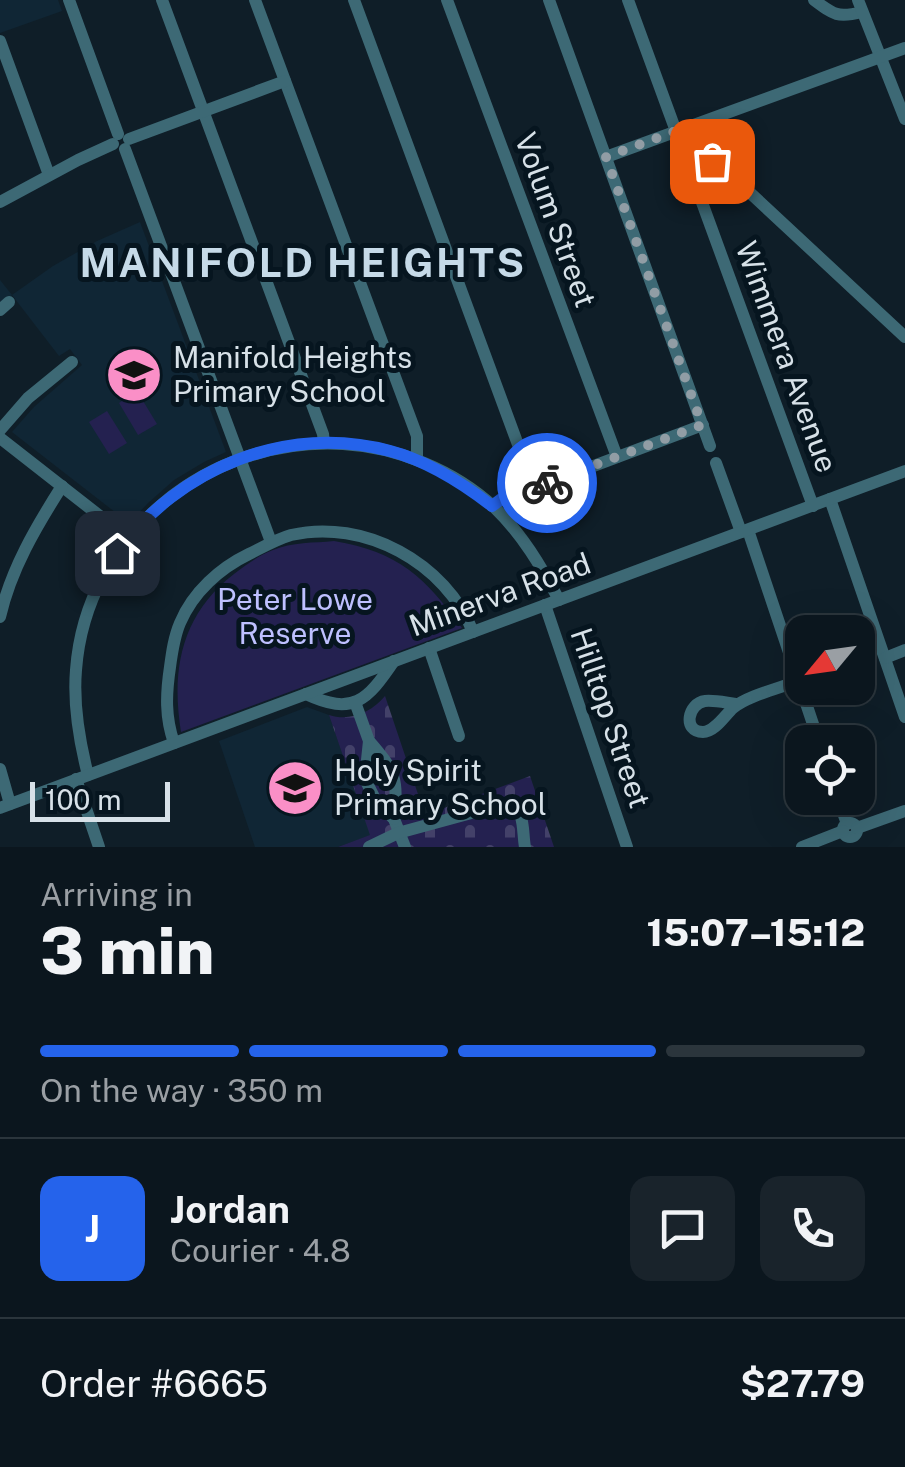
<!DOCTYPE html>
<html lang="en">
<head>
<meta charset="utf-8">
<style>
  body { margin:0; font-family:"Public Sans",sans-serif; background:#19232b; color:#f1f3f6; height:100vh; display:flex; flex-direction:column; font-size:38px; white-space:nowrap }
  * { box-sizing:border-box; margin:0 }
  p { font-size:32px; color:#9a9fa4 }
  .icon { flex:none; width:55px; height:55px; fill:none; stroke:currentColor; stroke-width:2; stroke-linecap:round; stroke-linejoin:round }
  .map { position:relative; height:847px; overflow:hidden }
  .drawer { display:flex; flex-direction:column; background:#0b161e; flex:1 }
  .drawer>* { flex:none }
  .needle { width:65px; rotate:241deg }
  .fabs { position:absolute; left:785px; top:615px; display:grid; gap:20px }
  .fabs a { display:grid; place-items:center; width:90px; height:90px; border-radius:20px; background:#0b161e; box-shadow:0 10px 40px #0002,0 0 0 2px #2b353c; font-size:50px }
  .scale { position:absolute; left:30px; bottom:25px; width:140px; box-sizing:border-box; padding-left:10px; border:5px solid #d7e1e8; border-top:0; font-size:28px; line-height:35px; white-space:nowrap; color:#d7e1e8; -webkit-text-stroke:8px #06151f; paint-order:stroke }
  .pin { position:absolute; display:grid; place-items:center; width:85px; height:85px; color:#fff; margin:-42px; border-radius:20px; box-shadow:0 5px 15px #0006 }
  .courier { position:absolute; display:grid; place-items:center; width:100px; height:100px; margin:-50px; border:8px solid #2563eb; border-radius:50%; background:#fff; color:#222; box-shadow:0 2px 12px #0007 }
  .overview em { font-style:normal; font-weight:800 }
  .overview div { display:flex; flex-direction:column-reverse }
  .overview { display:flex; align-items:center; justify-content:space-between; height:170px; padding:0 40px }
  h1 { font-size:65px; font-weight:800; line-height:75px }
  .bar { display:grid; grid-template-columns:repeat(4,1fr); gap:15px 10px; align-content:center; height:120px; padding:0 40px }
  .bar i { height:12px; border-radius:8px; background:#2b353c }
  .bar .on { background:#2563eb }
  .bar p { grid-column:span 4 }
  .line { display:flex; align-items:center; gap:25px; padding:0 40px; border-top:2px solid #2b353c }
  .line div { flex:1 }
  .round { display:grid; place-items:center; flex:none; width:105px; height:105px; border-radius:20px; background:#19232b }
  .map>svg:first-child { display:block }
</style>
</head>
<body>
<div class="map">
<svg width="905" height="847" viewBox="0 0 905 847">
  <defs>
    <pattern id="cemetery-stones" width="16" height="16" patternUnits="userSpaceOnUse" patternTransform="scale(2.5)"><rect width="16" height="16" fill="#242150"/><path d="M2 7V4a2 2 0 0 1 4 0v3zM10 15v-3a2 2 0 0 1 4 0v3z" fill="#434169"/></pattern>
  </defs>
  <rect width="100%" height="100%" fill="#0f1e28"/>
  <!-- built -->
  <g fill="#102635">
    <path d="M0,0H58L62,11L0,33Z"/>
    <path d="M140,222L226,452L204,462L174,480L148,503L129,523L12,432L34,407L82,365L70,349L59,356L12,295L0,305V280L12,295L53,266L97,241Z"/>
    <path d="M307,707L329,715L371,835L338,847H255L219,741Z"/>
  </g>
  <!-- cemetery -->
  <path fill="url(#cemetery-stones)" d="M385,696L425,815L530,776L554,847H338L370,835L329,715C350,722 372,712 385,696Z"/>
  <!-- green -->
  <g fill="#242150">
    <path d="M137,391L157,424L138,435L119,403Z"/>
    <path d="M107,411L127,443L109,454L89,422Z"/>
    <path d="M334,541C399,552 425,577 462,628L181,732C171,670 181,615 234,574C246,565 259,555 273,550C292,542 314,543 334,541Z"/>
  </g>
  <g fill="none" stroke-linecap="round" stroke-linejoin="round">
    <!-- minor -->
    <g stroke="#3d6975" stroke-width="12">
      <path d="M69,0L118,134"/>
      <path d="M162,0L323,434L324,443"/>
      <path d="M255,0L417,436V460"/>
      <path d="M354,0L534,488"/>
      <path d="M447,0L617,457"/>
      <path d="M549,0L710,446"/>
      <path d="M628,0L813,506"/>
      <path d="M814,0C834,15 838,18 862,12"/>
      <path d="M858,0L905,119"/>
      <path d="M0,41L49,175"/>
      <path d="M129,139L285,81"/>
      <path d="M125,149L271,542"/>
      <path d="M606,157L905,48"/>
      <path d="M690,168L712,161L718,163L905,337"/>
      <path d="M0,202L78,160L113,144"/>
      <path d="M0,310L9,302"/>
      <path d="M0,430L28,398L72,362"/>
      <path d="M0,438L128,538"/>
      <path d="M716,463L741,532"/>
      <path d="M830,499L905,717"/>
      <path d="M492,506L500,501L703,425"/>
      <path d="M748,530L819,742"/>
      <path d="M545,605L627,847"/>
      <path d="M0,617C11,569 36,527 62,486"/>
      <path d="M429,648L459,736"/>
      <path d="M885,658L905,650"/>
      <path d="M306,694C353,716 367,701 394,661"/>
      <path d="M355,702L369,741L365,779L375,799L394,819L405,847"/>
      <path d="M736,704C727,703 715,700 705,701C688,703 682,732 703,732C715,732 725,715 733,708C747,696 780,688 798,681"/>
      <path d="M369,741C396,772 398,778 394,819"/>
      <path d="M174,743C165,717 166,694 170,667C172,652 174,637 180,623C193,592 220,568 249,554C263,547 277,539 291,535C364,518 446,563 473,632"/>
      <path d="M0,769L10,804"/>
      <path d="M88,775C79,740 73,706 76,670C86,534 210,436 343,444C397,447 454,470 494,507C522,534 541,566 559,600"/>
      <path d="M76,779L99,847"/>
      <path d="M838,798L847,824"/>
      <path d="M0,808L905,471"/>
      <circle cx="850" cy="830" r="7"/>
      <path d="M857,828L905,811"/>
      <path d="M369,847L398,833L508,803C526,809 522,832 525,847"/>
      <path d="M802,847L843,831"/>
    </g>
  </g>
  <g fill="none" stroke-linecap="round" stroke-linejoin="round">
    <!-- done -->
    <path stroke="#919da5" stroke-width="10" stroke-dasharray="0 18" d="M547,483L702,425L606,157L676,131L690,168L712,161"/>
    <!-- route -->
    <path stroke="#2563eb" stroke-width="12" d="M117,553C178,468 288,423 390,451C428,461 461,482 492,506L500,500L547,483"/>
  </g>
  <!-- icons -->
  <defs>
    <g id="school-disc" transform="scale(2.875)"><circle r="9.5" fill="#fa8fc7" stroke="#06151f"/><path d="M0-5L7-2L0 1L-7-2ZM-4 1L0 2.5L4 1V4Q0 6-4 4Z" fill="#111"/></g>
  </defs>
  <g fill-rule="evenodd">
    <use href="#school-disc" x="134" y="375"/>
    <use href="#school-disc" x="295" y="788"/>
  </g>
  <g text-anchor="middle" stroke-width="10" stroke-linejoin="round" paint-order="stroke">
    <!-- street labels -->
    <g font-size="30" fill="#d7e1e8" stroke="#06151f">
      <text transform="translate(555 220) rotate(70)" y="10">Volum Street</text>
      <text transform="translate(786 357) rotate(70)" y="10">Wimmera Avenue</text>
      <text transform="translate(500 595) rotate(-20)" y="10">Minerva Road</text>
      <text transform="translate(610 718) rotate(71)" y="10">Hilltop Street</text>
    </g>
    <!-- poi labels -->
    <g font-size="30" fill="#d7e1e8" stroke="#06151f" text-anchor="start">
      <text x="173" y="368">Manifold Heights<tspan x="173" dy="34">Primary School</tspan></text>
      <text x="334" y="781">Holy Spirit<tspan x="334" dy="34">Primary School</tspan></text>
    </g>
    <!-- park labels -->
    <g font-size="30" fill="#bec0ff" stroke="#06151f">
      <text x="295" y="610">Peter Lowe<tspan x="295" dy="34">Reserve</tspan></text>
    </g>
    <!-- district labels -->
    <g font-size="40" font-weight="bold" letter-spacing="2.5" fill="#c6dae8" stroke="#06151f">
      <text x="303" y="277">MANIFOLD HEIGHTS</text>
    </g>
  </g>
</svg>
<div class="fabs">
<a><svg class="needle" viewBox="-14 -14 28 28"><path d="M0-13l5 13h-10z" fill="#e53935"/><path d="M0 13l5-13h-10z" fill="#9a9fa4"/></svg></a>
<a><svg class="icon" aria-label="locate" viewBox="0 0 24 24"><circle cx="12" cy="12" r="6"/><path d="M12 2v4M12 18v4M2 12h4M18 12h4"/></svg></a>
</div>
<div class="scale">100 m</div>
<div class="pin" style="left:712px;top:161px;background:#ea580c"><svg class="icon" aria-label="bag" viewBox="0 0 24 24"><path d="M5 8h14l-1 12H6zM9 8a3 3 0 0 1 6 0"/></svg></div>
<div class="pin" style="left:117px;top:553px;background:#1f2937"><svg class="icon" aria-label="home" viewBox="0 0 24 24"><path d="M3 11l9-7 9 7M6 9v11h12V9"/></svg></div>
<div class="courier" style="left:547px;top:483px"><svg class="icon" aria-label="bike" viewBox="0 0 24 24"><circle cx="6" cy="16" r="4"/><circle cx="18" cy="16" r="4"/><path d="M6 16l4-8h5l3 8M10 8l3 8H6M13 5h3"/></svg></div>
</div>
<section class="drawer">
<div class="overview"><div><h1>3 min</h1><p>Arriving in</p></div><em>15:07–15:12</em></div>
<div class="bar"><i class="on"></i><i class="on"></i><i class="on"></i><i></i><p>On the way · 350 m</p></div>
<div class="line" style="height:180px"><b class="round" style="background:#2563eb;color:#fff">J</b><div><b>Jordan</b><p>Courier · 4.8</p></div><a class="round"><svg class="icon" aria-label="chat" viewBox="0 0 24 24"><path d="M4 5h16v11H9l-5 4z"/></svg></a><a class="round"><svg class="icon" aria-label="phone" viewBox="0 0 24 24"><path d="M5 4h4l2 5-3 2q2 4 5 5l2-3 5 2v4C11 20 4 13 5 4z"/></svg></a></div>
<div class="line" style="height:130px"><div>Order #6665</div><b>$27.79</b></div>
</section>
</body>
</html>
